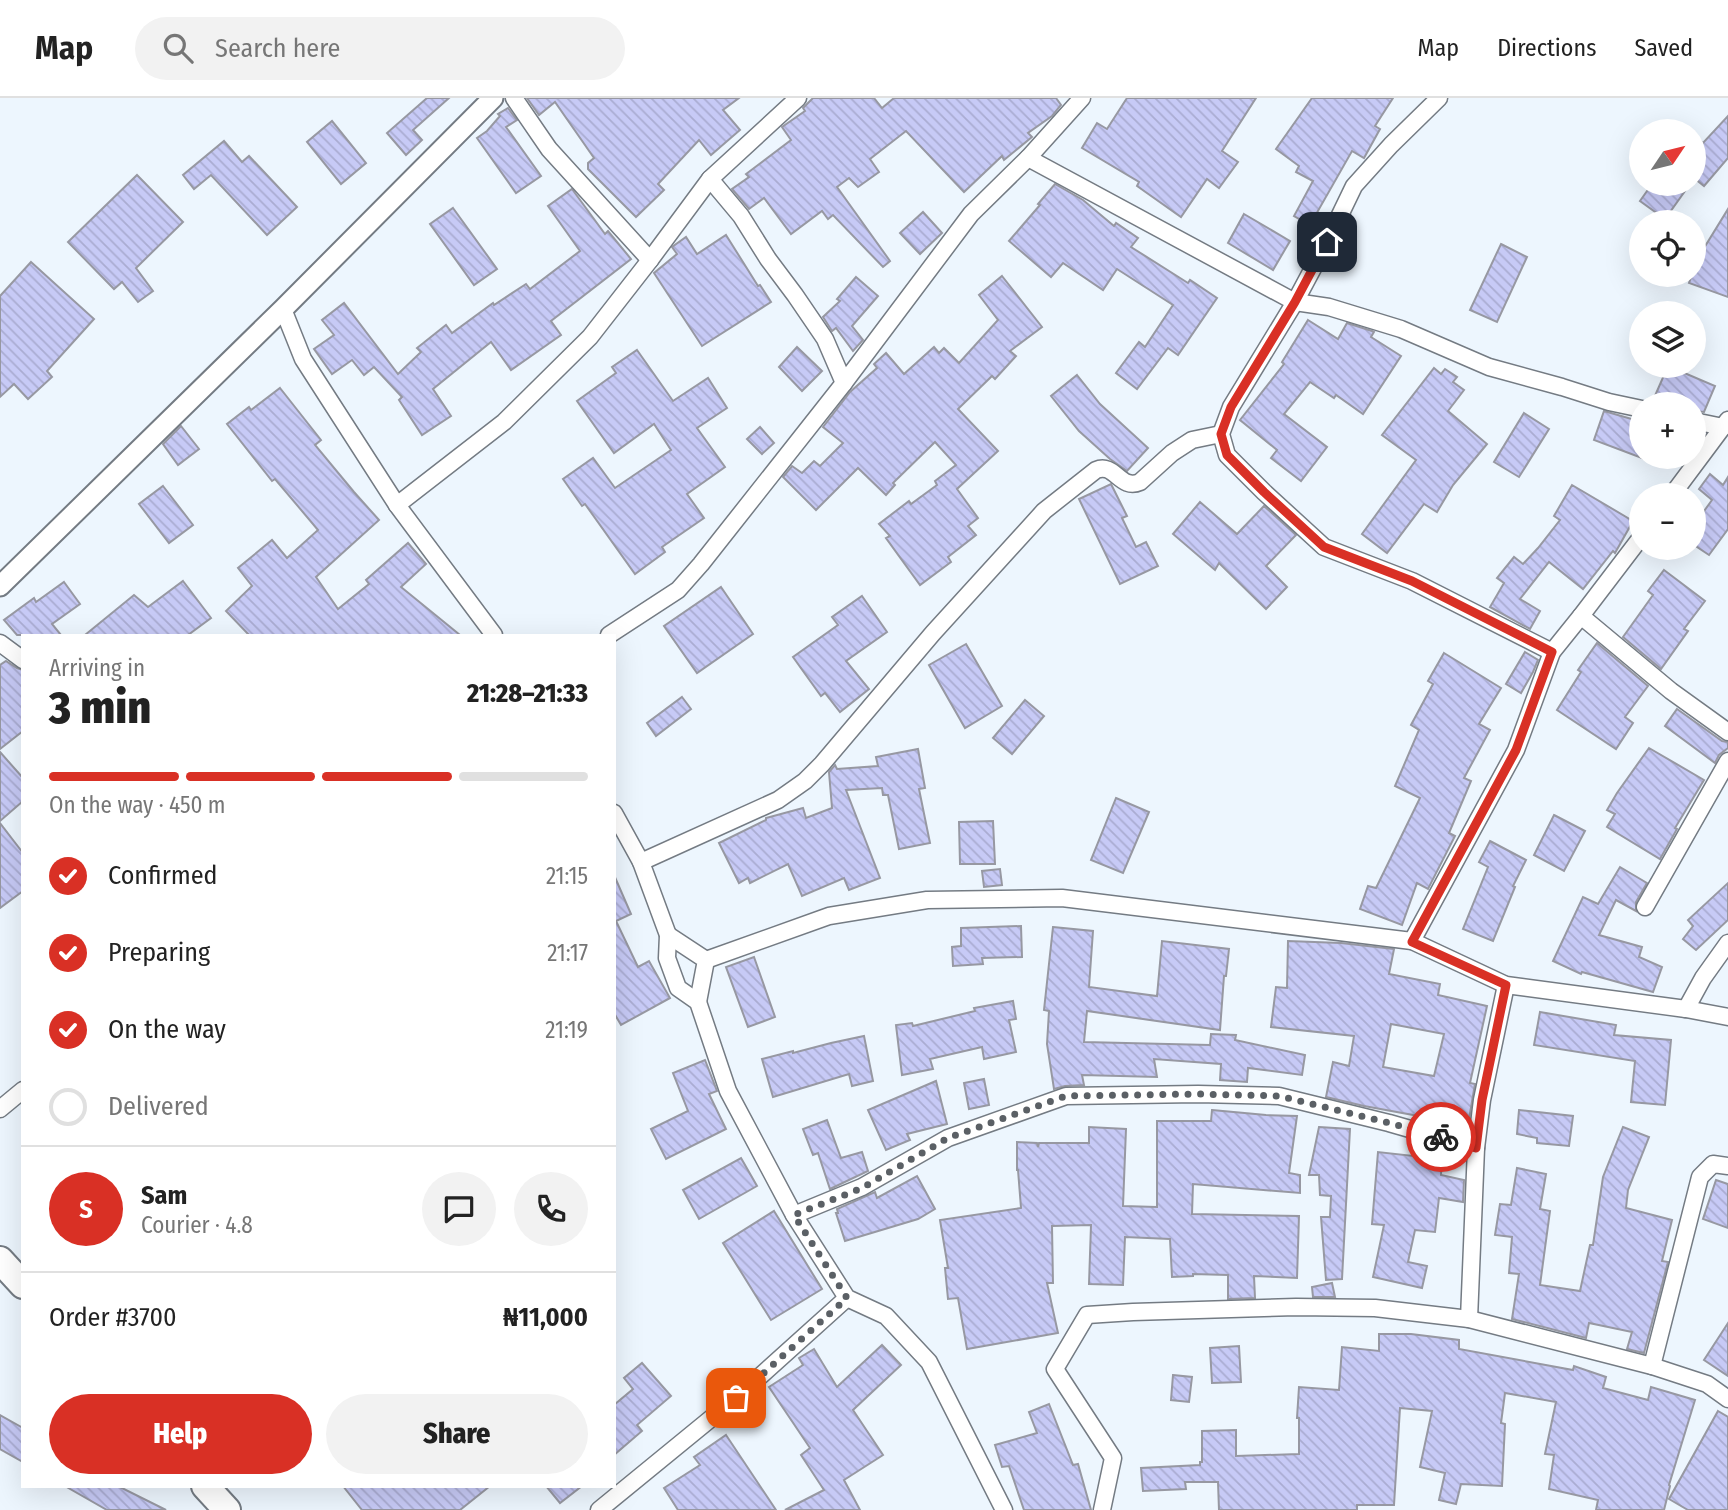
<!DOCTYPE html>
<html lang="en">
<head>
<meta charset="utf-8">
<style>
  body { margin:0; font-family:"Fira Sans Condensed",sans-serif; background:#f2f2f2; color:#222; height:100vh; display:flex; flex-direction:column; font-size:26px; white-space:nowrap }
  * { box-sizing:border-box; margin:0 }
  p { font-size:23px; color:#767676 }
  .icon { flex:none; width:38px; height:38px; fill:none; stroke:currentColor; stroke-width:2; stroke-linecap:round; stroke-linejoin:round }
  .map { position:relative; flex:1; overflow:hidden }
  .side { position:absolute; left:21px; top:536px; width:595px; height:854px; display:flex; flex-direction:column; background:#fff; border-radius:0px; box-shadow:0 7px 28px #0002 }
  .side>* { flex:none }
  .needle { width:46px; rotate:55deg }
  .tools { position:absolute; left:1629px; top:21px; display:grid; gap:14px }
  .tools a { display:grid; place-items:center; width:77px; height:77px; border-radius:50%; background:#fff; box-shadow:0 7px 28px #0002; font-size:35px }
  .pin { position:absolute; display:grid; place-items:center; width:60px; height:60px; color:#fff; margin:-30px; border-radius:14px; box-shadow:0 4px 10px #0006 }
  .courier { position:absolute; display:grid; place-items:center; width:70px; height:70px; margin:-35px; border:5px solid #d93025; border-radius:50%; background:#fff; color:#222; box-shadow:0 2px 9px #0007 }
  .summary em { font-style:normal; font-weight:800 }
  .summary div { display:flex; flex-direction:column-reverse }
  .summary { display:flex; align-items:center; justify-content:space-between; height:119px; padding:0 28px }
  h1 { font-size:46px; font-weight:800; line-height:52px }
  .bar { display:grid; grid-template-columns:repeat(4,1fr); gap:10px 7px; align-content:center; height:84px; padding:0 28px }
  .bar i { height:9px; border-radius:5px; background:#e0e0e0 }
  .bar .selected { background:#d93025 }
  .bar p { grid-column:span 4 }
  .line { display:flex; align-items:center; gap:18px; padding:0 28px; border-top:2px solid #e0e0e0 }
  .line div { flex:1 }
  .round { display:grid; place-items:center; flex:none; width:74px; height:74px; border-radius:37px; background:#f2f2f2 }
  ol { padding:0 28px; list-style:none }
  li { display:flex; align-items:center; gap:21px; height:77px }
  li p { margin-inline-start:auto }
  li .icon { padding:7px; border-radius:50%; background:#d93025; color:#fff; stroke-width:4 }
  li:last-child { color:#767676 }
  li i { width:38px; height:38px; border:4px solid #e0e0e0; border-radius:50% }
  .primary-button { display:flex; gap:14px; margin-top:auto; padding:14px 28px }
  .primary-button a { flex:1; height:80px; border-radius:42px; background:#d93025; color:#fff; font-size:28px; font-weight:800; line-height:80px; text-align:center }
  .primary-button a+a { background:#f2f2f2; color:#222 }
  header { display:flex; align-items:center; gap:42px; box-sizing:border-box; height:98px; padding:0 35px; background:#fff; border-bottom:2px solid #e0e0e0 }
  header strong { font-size:33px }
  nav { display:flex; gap:38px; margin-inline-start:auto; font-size:24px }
  .search { width:490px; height:63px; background:#f2f2f2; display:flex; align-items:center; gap:18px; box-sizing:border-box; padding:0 24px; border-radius:38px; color:#767676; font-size:26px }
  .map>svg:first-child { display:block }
</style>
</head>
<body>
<header>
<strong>Map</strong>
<div class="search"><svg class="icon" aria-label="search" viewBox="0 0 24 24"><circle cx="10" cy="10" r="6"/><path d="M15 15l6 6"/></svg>Search here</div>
<nav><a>Map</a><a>Directions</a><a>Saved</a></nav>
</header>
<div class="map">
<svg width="1728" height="1412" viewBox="0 0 1728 1412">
  <defs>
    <pattern id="building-back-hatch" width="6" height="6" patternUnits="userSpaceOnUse" patternTransform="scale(1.75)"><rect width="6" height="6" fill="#c7caf6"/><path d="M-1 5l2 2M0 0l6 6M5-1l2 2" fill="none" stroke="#aaacd2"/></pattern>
  </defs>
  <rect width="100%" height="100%" fill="#edf6fe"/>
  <!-- building -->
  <g fill="url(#building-back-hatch)" stroke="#9798a2" stroke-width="2" fill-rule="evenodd">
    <path d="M427,0H449L413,32L422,42L406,57L387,35Z"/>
    <path d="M527,0H739L723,12L740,32L711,57L699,42L658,86L664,92L636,119L588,71V65L594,60L555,4L539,17Z"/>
    <path d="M813,0H874L882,10L894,0H1056L1061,7L1052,18L1028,35L1032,39L1004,62L1002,58L964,94L906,33L870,61L879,74L858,89L849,80L837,89L890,163L883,169L833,117L828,121L822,113L791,136L764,100L749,111L732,91L749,79L746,76L791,42L782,29L805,13L803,10Z"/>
    <path d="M1127,0H1256L1222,53L1238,64L1219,90L1207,81L1181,119L1137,88L1139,84L1082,50L1097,25L1107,31Z"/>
    <path d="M1312,0H1393L1375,28L1380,31L1364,60L1352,53L1310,127L1294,118L1313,83L1296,74L1299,68L1276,51Z"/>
    <path d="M508,10L517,22L506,29L541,78L516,95L477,40L487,33L500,18L498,16Z"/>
    <path d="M1728,18V60L1704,88L1694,80V38L1703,45Z"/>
    <path d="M332,23L366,65L341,86L307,44Z"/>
    <path d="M224,43L242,64L249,58L297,109L267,137L211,77L194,91L183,77Z"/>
    <path d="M137,77L183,124L136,170L153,193L138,204L122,184L114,191L68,144Z"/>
    <path d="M1055,86L1083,102L1114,128L1116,125L1138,140L1131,149L1188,185L1190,182L1217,200L1178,257L1168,250L1137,291L1116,275L1139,244L1145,249L1173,207L1117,171L1103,192L1063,165L1051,179L1009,143L1040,107L1038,106Z"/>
    <path d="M1652,86H1690L1665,121L1640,103Z"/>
    <path d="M572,91L605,136L608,133L631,161L551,223L561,237L511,272L491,244L433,291L451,318L422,337L399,302L402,299L374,269L364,277L352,262L332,276L314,251L334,237L322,222L344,205L398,276L421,254L417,250L446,227L452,235L493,205L494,207L526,186L530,191L580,153L548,108Z"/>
    <path d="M453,110L497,171L474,187L430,126Z"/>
    <path d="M1728,111V199L1689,185L1692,177H1694L1696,163Z"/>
    <path d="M923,114L942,135L920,156L900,135Z"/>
    <path d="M1244,116L1290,143L1273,172L1228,145Z"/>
    <path d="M726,137L758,188L760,187L771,204L702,248L654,175L677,156L672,149L686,139L697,156Z"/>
    <path d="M1501,146L1527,159L1497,224L1470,212Z"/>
    <path d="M31,164L94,221L47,273L52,279L28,301L14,286L0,299V198Z"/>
    <path d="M1002,178L1042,229L1010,253L1016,258L995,281L992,278L958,311L998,353L957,391L978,420L968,428L976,437L948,459L951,464L920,487L886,440L890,438L879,426L909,403L911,406L937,387L935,383L956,367L935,344L893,385L895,387L886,397L858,370L816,412L783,379L792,368L802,375L814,363L820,368L843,345L823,329L850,294L877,270L874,266L886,255L904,276L934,249L939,255L944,250L959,265L998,222L979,197Z"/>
    <path d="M856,179L878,198L852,228L863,242L853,253L836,230L832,233L823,219L840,203L837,201Z"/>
    <path d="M1308,222L1338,241L1347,225L1372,233L1374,234L1371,239L1401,258L1363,316L1336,297L1334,300L1310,284L1284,316L1327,349L1301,383L1271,360L1277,352L1240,322L1284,266L1282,264Z"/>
    <path d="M797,249L822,273L802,293L779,269Z"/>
    <path d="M637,252L673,303L708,280L727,310L697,330L725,369L687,396L704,420L662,449L665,454L635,476L585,406L582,408L563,381L593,360L615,390L671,352L654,326L614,355L577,303L616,275L612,269Z"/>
    <path d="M1668,268L1715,288L1704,314L1694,313V306H1669L1654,300Z"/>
    <path d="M1434,270L1441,276L1445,271L1457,279L1453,284L1464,292L1448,313L1487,346L1453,387L1437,414L1424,406L1387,455L1362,436L1416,362L1382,337Z"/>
    <path d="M1077,277L1100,306L1148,350L1127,373L1110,361L1079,333L1051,298Z"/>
    <path d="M280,290L321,342L315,347L354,394L379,422L316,479L338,511L369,486L366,482L408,445L426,466L401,489L460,537H249L226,513L252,488L238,470L272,442L287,460L318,432L275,381L272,383L227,326L249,309L251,312Z"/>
    <path d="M1604,313L1642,324V360L1594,342Z"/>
    <path d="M1524,315L1549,331L1519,379L1494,364Z"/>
    <path d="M181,328L199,351L178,367L163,346Z"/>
    <path d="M760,329L774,345L762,356L747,341Z"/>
    <path d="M1710,376L1723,387L1728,379V431L1709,457L1694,447V427L1712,402L1699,391Z"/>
    <path d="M1111,386L1127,418L1122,420L1136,449L1146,444L1158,468L1120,486L1079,401Z"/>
    <path d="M1572,387L1633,423L1615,455L1613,453L1583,491L1549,464L1520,501L1540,513L1530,531L1490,509L1504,485L1497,480L1514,459L1523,466L1538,450L1560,422L1554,418Z"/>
    <path d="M163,388L193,427L169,445L139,406Z"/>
    <path d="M1200,404L1237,436L1264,408L1296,437L1266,468L1287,489L1266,511L1219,465L1215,472L1173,436Z"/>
    <path d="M1664,472L1705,503L1684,531L1688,533L1661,571L1623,539L1653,497L1648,493Z"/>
    <path d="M183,483L211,520L188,537H85L134,497L148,509Z"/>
    <path d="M64,484L80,506L52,526L61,537H17L4,522L34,500L36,504Z"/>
    <path d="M721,489L753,536L697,575L664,528Z"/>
    <path d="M862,498L887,534L846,563L869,591L840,614L825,595L821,598L793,559L838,527L832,519Z"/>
    <path d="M1597,545L1648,588L1625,619L1633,625L1616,651L1557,612L1581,574L1578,572Z"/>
    <path d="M966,546L1002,608L965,630L929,567Z"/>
    <path d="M1525,554L1538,562L1533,574L1521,595L1506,586Z"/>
    <path d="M1444,555L1501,590L1479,626L1490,632L1464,680L1471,683L1449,735L1455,738L1428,791L1417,785L1402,827L1360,811L1368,788L1376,790L1420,700L1395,688L1419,632L1411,627L1433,586L1428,583Z"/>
    <path d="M6,563L17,570L23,572V633L0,651V567Z"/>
    <path d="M682,599L691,611L656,638L647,625Z"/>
    <path d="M1025,602L1044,618L1012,656L993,640Z"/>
    <path d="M1677,611L1722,643L1728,644V650L1719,657L1715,665L1665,628Z"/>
    <path d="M1649,650L1704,682L1675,730L1677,731L1660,761L1607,729L1615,716L1607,712L1617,695Z"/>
    <path d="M918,651L925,690L919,691L930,745L899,751L888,697H883L882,690L846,692L880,780L849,792L844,780L802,798L788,766L750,785L748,780L739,785L719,745L766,722V720L803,710L806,720L832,710L829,674L835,667L837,671L878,668L876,659Z"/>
    <path d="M0,654L23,680V703L0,723Z"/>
    <path d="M1116,700L1149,714L1123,775L1091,762Z"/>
    <path d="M1554,717L1585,733L1564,773L1534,757Z"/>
    <path d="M993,723L995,766H960L959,724Z"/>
    <path d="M0,725L23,755V793L0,810Z"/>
    <path d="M1490,743L1526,762L1513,788L1515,789L1493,843L1463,831L1488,769L1479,764Z"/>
    <path d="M1620,769L1647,785L1636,804V813L1616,802L1599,837L1642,849L1639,859L1662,869L1653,894L1582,874L1581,876L1553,863L1583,799L1598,806Z"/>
    <path d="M1000,771L1002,787L984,789L982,773Z"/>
    <path d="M614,777L631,816L616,823L638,869L649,863L670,900L621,927L614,915Z"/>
    <path d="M1728,785V822L1696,852L1683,841L1693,828L1688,822Z"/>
    <path d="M1021,828L1022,859L982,860L983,866L953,868L952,849L961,848V830Z"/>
    <path d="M1053,829L1093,833L1089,889L1157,898L1162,843L1229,851L1226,878H1224L1220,932L1087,913L1084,944L1210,947L1211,936L1236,937L1235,942L1305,957L1302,977L1248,970L1247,984L1220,982L1221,966L1154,961L1157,979L1082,977L1084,987L1065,988L1054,991L1047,946L1049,913L1044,912Z"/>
    <path d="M1288,843L1341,845L1394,851L1389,876L1440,886L1438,897L1487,908L1470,985L1475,986L1468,1027L1364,1008L1326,999L1333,964L1349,968L1354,938L1271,929L1276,889L1287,890ZM1391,926L1444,936L1434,978L1383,969Z"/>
    <path d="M754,859L775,919L748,929L726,869Z"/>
    <path d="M1013,903L1016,921L1009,922L1016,954L984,961L982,949L930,961L933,971L902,977L896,927L912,925L913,928L975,913L974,910Z"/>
    <path d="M1540,914L1616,927L1614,937L1671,942L1665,1007L1631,1004L1635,963L1534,947Z"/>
    <path d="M864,938L873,983L852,988L849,976L773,999L762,961L793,953V955L831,945Z"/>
    <path d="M705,962L717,993L709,996L726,1031L666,1061L651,1031L688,1013L673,975Z"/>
    <path d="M984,981L989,1007L969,1011L964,985Z"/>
    <path d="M936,983L947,1026L907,1036L910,1042L886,1052L868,1012Z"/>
    <path d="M1212,1012L1266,1017L1297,1018L1289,1075L1300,1077V1095L1193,1086L1192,1116L1299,1118L1297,1180L1254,1178L1255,1200L1228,1201V1177L1193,1176V1178L1172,1179L1170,1141L1125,1139L1123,1187L1089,1186L1091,1127L1052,1128L1053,1185H1047L1058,1235L967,1251L958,1200L948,1201L945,1170H948L940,1122L1021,1110L1018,1072H1017V1044L1037,1045L1038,1049L1039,1045H1089V1029L1126,1031L1123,1108L1157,1109V1023H1211Z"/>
    <path d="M1519,1012L1573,1018L1569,1048L1537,1045V1040L1517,1036Z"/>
    <path d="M827,1022L841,1060L862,1054L868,1073L830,1091L818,1055L813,1057L803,1031Z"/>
    <path d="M1319,1029L1350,1031L1342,1181L1326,1182L1321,1119H1330L1331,1098L1320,1097L1319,1077H1309Z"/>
    <path d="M1623,1029L1649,1039L1628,1092L1626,1110L1672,1122L1662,1163L1668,1164L1644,1255L1627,1251L1632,1234L1589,1225L1586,1240L1512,1221L1519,1176L1509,1175L1512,1139L1495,1137L1500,1106L1511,1107L1517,1070L1546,1076L1540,1111L1550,1113L1540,1187L1580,1193L1590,1147H1593L1603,1079Z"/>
    <path d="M1413,1050L1442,1056L1441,1077L1464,1082L1463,1104L1439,1100L1435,1134L1415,1132L1408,1164L1427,1168L1422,1190L1373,1179L1384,1127L1372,1126L1378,1054L1413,1058Z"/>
    <path d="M741,1060L757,1088L699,1121L683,1092Z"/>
    <path d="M917,1078L935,1111L918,1121L845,1143L836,1115H838L837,1111L875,1094L877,1100Z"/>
    <path d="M1716,1082L1728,1086V1130L1703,1121Z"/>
    <path d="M774,1113L822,1191L771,1222L723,1145Z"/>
    <path d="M1332,1185L1335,1199H1313L1312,1189Z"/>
    <path d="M1728,1225V1278L1704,1262Z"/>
    <path d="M1379,1236H1411L1459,1242V1251L1573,1272L1574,1268L1606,1279L1603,1290L1648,1302L1651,1289L1695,1302L1669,1387L1670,1388L1664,1412H1596L1598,1402L1549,1391L1554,1357L1545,1356L1556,1304L1505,1295L1501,1325L1505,1326L1502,1388L1461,1386L1456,1406L1439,1402L1445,1375L1420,1369L1432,1313L1400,1310L1394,1407H1357V1412H1219L1218,1384H1185L1186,1391L1143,1393L1141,1370L1200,1367V1364H1202V1333L1236,1332V1358L1299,1356V1320H1297L1299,1289L1339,1292L1342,1249L1379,1253Z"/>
    <path d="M882,1247L901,1267L853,1312L883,1357L844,1382L860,1412H785L824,1392L801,1357L810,1350L769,1289L803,1267L799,1260L814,1251L837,1289Z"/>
    <path d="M1239,1248L1241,1284L1212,1285L1210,1250Z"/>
    <path d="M642,1265L671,1298L637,1327L642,1333L614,1357V1307L633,1291L624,1280Z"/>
    <path d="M1173,1277L1192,1279L1189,1304L1171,1302Z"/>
    <path d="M1049,1306L1073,1367L1078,1366L1091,1412H1024L1009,1368L1002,1369L995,1347L1037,1335L1029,1314Z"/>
    <path d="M1718,1313L1728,1319V1412H1688L1669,1401Z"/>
    <path d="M0,1317L23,1330V1364L0,1351Z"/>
    <path d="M726,1337L776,1412H678L664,1390L700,1367L694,1359Z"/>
    <path d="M65,1388H118L166,1412H107Z"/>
    <path d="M343,1388H490L460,1412H362Z"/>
    <path d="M546,1388H582L560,1405Z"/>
  </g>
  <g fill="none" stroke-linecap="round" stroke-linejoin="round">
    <!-- minor casing -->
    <g stroke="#747b83" stroke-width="19">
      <g id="minor">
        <path d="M514,0L549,51L650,162"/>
        <path d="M1439,0L1391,47L1354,88L1327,144L1295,204L1231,309L1221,336L1227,357L1264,394L1324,449L1412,483L1552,554"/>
        <path d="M1028,60L1295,204L1329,209L1401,231L1489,269L1562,289L1609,304L1642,311"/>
        <path d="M710,81L741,118L768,161L795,197L825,241L844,285"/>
        <path d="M283,211L303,261L397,407L494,537"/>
        <path d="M1694,323L1723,329"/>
        <path d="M1672,397L1728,322"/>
        <path d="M397,407L504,324L590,239L650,162L710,81L798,0"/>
        <path d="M1581,518L1671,593L1728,634"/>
        <path d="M609,537L678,492L701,466L844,285L971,116L1028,60L1082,0"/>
        <path d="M0,545L23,562"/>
        <path d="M614,715L641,764L668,837L667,860L678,890L698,904L728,993L794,1117L847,1200L886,1218L929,1264L1004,1412"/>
        <path d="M641,764L778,702L805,683L822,666L933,535L1044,413L1096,372C1115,364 1120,393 1140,384L1172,355L1192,342L1221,336"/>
        <path d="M1645,809L1728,663"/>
        <path d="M668,837L706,862L698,904"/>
        <path d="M1412,843L1516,652L1552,554L1581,518L1642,438"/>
        <path d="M706,862L829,818L927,802L1062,800L1412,843L1506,887L1686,911L1728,919"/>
        <path d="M1686,911L1703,880L1728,845"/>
        <path d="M0,1011L23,992"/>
        <path d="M794,1117L862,1089L948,1040L1066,998L1198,996L1279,998L1389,1025L1476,1050"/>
        <path d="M1469,1221L1476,1050L1482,1002L1506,887"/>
        <path d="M1652,1268L1700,1079L1713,1066L1728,1068"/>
        <path d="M599,1412L736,1300L847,1200"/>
        <path d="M1102,1412L1113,1360L1055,1271L1087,1217L1133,1214L1296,1209L1375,1210L1469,1221L1652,1268L1707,1286L1728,1301"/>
      </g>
    </g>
    <!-- tertiary casing -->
    <g stroke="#747b83" stroke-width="23">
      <path id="tertiary" d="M0,488L283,211L493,0"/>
    </g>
    <!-- trunk casing -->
    <g stroke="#747b83" stroke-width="30">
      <g id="trunk">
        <path d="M0,1162L23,1187"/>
        <path d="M205,1388L227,1412"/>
      </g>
    </g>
    <!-- minor -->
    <use href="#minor" stroke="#fff" stroke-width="16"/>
    <!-- tertiary -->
    <use href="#tertiary" stroke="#fff" stroke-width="19"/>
    <!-- trunk -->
    <use href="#trunk" stroke="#fff" stroke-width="26"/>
  </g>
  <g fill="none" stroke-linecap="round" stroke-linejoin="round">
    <!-- done -->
    <path stroke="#5b6065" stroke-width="7" stroke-dasharray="0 12.6" d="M736,1300L847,1200L794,1117L862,1090L948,1040L1066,998L1198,996L1279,998L1389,1025L1441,1039"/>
    <!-- route -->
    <path stroke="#d93025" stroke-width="9" d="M1327,144L1295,204L1231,309L1221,336L1227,357L1264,394L1324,449L1412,483L1552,554L1516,652L1412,844L1506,887L1482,1002L1476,1050L1441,1039"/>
  </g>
</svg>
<div class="tools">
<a><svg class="needle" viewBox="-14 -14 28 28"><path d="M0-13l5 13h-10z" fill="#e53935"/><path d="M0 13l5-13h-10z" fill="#767676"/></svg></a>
<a><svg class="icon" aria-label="locate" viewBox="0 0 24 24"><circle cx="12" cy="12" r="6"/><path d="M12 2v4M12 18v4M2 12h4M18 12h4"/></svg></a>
<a><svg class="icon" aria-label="layers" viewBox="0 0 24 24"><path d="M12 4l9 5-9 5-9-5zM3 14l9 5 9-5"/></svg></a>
<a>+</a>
<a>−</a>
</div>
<div class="pin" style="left:736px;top:1300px;background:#ea580c"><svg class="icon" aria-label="bag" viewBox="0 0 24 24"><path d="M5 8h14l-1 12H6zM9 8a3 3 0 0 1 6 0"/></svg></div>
<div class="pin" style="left:1327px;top:144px;background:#1f2937"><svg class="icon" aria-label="home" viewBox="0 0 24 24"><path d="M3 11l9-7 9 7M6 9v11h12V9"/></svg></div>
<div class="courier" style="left:1441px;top:1039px"><svg class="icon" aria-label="bike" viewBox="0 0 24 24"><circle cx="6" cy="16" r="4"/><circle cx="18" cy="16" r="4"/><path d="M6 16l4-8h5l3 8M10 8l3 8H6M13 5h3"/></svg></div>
<section class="side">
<div class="summary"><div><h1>3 min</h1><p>Arriving in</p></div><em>21:28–21:33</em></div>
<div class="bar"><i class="selected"></i><i class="selected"></i><i class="selected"></i><i></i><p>On the way · 450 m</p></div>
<ol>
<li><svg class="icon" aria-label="check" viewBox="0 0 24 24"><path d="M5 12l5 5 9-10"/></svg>Confirmed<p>21:15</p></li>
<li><svg class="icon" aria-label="check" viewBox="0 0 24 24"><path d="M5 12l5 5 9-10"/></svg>Preparing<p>21:17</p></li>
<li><svg class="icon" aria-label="check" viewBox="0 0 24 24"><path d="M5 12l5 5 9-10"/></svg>On the way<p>21:19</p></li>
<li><i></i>Delivered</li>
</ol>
<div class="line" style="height:126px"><b class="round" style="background:#d93025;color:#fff">S</b><div><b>Sam</b><p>Courier · 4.8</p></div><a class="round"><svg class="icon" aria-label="chat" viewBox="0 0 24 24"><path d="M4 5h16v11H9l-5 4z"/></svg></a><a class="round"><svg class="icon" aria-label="phone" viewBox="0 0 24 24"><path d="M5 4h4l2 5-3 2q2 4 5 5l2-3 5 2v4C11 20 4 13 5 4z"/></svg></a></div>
<div class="line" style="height:91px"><div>Order #3700</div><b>₦11,000</b></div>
<div class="primary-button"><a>Help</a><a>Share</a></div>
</section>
</div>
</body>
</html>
